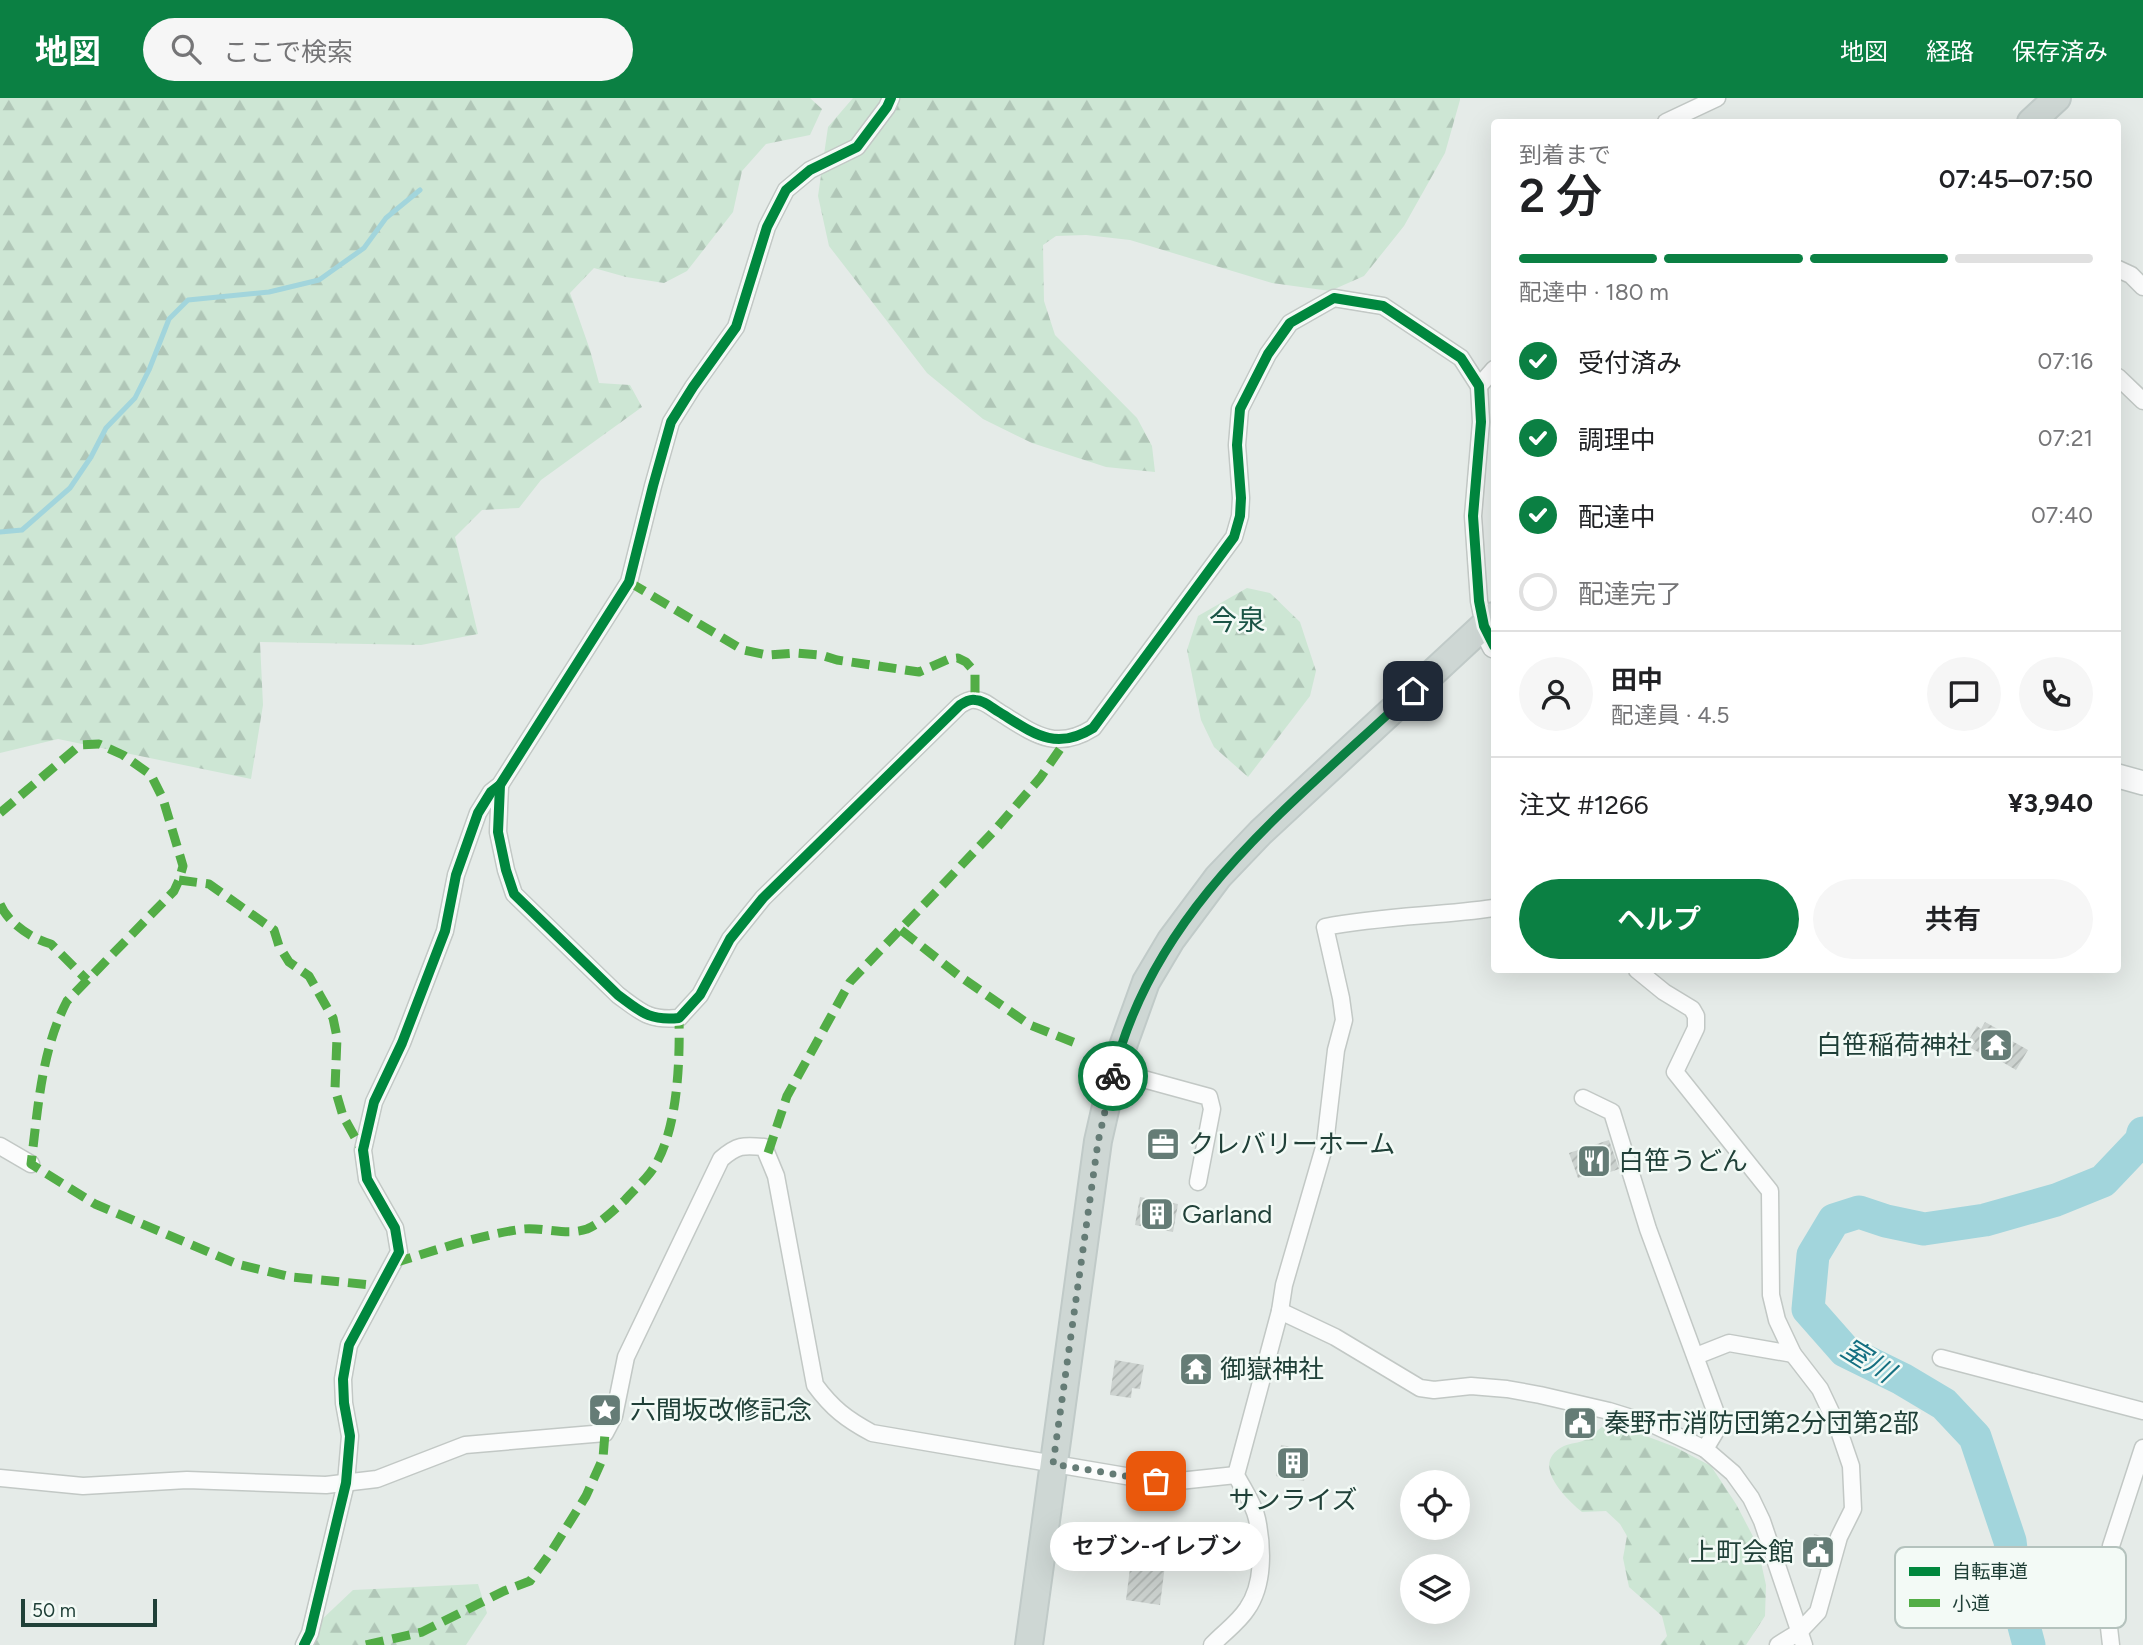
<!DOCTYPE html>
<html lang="ja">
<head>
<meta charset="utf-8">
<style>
  body { margin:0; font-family:Figtree,"Noto Sans JP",sans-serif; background:#f6f6f6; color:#202124; height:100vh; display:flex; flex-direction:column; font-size:26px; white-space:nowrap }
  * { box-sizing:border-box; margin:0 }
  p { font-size:23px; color:#757577 }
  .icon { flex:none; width:38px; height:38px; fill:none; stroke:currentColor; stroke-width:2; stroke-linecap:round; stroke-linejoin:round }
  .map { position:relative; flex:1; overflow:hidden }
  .details { position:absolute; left:1491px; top:21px; width:630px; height:854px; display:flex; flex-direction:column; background:#fff; border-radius:7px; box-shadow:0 7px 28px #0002 }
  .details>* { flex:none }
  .buttons { position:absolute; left:1400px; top:1372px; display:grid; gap:14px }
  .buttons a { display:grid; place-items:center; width:70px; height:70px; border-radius:50%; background:#fff; box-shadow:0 7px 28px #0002; font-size:35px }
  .scale { position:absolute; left:21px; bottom:18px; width:136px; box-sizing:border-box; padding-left:7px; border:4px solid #204038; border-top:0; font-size:19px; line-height:24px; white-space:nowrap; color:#204038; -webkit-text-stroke:5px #f3faf6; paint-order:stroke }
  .pin { position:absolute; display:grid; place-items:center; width:60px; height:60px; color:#fff; margin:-30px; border-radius:14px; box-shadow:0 4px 10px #0006 }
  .courier { position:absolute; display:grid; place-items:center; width:70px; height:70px; margin:-35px; border:5px solid #0b8043; border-radius:50%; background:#fff; color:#222; box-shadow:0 2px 9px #0007 }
  .bubble { position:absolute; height:49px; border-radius:24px; background:#fff; box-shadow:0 7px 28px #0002; font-size:23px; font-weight:600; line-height:49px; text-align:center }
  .summary em { font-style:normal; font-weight:600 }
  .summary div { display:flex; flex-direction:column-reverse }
  .summary { display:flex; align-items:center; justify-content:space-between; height:119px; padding:0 28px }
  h1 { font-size:46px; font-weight:600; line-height:52px }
  .bar { display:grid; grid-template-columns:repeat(4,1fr); gap:10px 7px; align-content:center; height:84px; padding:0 28px }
  .bar i { height:9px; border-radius:5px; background:#e0e0e0 }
  .bar .on { background:#0b8043 }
  .bar p { grid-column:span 4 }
  .line { display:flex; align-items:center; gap:18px; padding:0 28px; border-top:2px solid #e0e0e0 }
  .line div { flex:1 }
  .round { display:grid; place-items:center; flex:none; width:74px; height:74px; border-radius:37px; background:#f6f6f6 }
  ol { padding:0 28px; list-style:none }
  li { display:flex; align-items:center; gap:21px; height:77px }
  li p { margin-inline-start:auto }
  li .icon { padding:7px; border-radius:50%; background:#0b8043; color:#fff; stroke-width:4 }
  li:last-child { color:#757577 }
  li i { width:38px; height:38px; border:4px solid #e0e0e0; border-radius:50% }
  .cta { display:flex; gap:14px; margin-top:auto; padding:14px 28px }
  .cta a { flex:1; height:80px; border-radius:42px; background:#0b8043; color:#fff; font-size:28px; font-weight:600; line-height:80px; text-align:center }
  .cta a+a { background:#f6f6f6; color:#202124 }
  header { display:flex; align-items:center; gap:42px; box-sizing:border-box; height:98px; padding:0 35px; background:#0b8043; color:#fff }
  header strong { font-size:33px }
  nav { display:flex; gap:38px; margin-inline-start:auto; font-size:24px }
  .search { width:490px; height:63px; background:#f6f6f6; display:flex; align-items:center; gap:18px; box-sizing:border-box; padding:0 24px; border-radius:38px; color:#757577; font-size:26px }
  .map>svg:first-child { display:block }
</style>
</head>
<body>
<header>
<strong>地図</strong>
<div class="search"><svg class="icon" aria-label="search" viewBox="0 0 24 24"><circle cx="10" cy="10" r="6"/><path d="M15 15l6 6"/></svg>ここで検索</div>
<nav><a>地図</a><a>経路</a><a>保存済み</a></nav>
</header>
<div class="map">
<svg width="2143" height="1547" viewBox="0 0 2143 1547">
  <defs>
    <pattern id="forest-firs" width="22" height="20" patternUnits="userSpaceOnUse" patternTransform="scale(1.75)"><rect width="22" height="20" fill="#cde6d4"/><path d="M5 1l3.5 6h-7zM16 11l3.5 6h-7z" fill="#b0c6b7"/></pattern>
    <pattern id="building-hatch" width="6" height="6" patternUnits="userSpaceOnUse" patternTransform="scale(1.75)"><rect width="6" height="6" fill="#ccd2cf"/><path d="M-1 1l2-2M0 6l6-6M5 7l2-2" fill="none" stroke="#afb5b2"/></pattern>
  </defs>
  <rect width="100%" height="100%" fill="#e5ebe8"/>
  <!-- forest -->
  <g fill="url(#forest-firs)">
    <path d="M0,0H810L822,11L810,37L766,46L742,73L733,114L687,173L664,185L626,179L594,170L570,195L590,252L599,285L630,287L642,309L541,382L519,410L482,412L455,439L478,536L421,547L260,544L263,607L251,681L58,641L0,655Z"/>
    <path d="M853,0H1460V2L1445,55L1404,128L1364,178L1330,193L1272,185L1130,142L1086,137L1056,138L1043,147L1044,203L1055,237L1137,320L1152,348L1155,374L1106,369L1032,345L983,321L927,275L829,148L818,98L828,29Z"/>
    <path d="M1247,490L1270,495L1300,524L1316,573L1310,598L1248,679L1214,649L1201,622L1187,552L1198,518Z"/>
    <path d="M1603,1328L1638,1335L1675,1349L1711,1368L1736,1406L1757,1446L1766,1487L1765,1518L1746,1547H1660L1667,1538L1662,1518L1629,1489L1623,1460L1627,1438L1620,1426L1606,1413L1582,1414C1565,1400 1529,1365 1564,1348C1571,1345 1579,1345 1585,1342C1592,1339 1597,1332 1603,1328Z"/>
    <path d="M478,1486L487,1515L466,1547H305L317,1526L353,1492Z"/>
  </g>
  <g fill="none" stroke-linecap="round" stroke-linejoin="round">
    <!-- stream -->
    <path stroke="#a2d5dc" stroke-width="5" d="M0,434L22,432L70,390L91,359L106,330L135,300L149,272L169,221L188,202L269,194L319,182L364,150L386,120L420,92"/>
    <!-- river -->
    <path stroke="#a2d5dc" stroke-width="33" d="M2029,1547L2017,1502L2010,1443L1975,1339L1944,1306L1902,1281L1845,1253L1808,1211L1813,1157L1834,1122L1859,1114L1886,1123L1924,1131L1985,1122L2056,1102L2103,1083L2141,1043L2143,1035"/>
  </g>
  <!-- building -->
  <g fill="url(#building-hatch)">
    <path d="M1985,924L2005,935L2003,938L2028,952L2016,972L1992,958L1990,961L1971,950L1975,944L1970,940L1977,928L1981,931Z"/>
    <path d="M1609,1042L1619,1071L1592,1080L1590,1076L1578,1080L1569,1055Z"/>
    <path d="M1140,1099L1178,1106L1173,1134L1135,1127Z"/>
    <path d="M1188,1258L1207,1261L1203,1283L1185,1280Z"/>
    <path d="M1115,1262L1144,1267L1140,1291L1132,1290L1131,1300L1110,1297Z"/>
    <path d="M1577,1317L1586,1319L1582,1338L1570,1335L1571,1330L1574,1331Z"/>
    <path d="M1281,1347L1309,1352L1304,1383L1276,1378Z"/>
    <path d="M1814,1436L1829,1440L1822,1472L1807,1469Z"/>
    <path d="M1133,1446L1167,1451L1160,1507L1126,1502Z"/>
  </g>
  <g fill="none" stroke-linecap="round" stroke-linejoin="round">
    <!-- street casing -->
    <g stroke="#c2c8c5" stroke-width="19">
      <g id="street">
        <path d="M1666,24L1717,0"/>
        <path d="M2118,171L2131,177L2143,189"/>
        <path d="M2118,279L2143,303"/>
        <path d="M1479,288L1494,271"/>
        <path d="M500,687L498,734L506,772L514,796L618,897C641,914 649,923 679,920L700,897L730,841L763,800L960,607C965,604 970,601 975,602C984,602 992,610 999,614C1033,635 1055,654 1093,630L1234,439L1240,418L1241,400L1237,347L1240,311L1268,256L1290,225L1334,200L1383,208L1461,260L1479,288L1481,324L1473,418L1479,503L1484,528"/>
        <path d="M1637,872L1664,894L1692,911L1696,918V930L1675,974L1770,1093L1771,1197L1777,1222L1793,1256L1820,1291L1837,1327L1851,1368L1853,1411L1839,1439L1818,1514L1799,1534L1778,1547"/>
        <path d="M1114,973L1209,999L1212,1011L1198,1084"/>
        <path d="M1583,1000L1612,1014L1648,1131L1720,1326L1705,1351"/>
        <path d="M0,1048L31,1066"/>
        <path d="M1280,1213L1335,1239L1420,1290L1434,1292L1471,1288L1507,1291L1540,1297L1609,1313L1654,1327L1705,1351L1733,1375L1751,1400L1762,1423L1804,1547"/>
        <path d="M1696,1258L1729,1245L1793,1256"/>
        <path d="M1941,1260L2143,1313"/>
        <path d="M0,1380L83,1388L187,1382L326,1387L377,1381L465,1347L605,1335L614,1318L626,1259L721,1061C737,1047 743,1047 764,1049L776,1078L815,1287C832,1310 846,1321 872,1335L1155,1383H1179L1236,1377"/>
        <path d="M304,1547L310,1535L346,1385L350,1338L344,1305L343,1281L349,1247L399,1154L395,1130L367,1081L363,1052L374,1004L402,945L445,833L456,777L478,715L491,694L500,687L629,484L653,388L671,324L693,289L736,229L767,129L786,92L810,72L857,49L887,9L891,0"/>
        <path d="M1212,1547C1223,1535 1238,1525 1247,1511C1264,1487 1263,1450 1257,1421C1254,1406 1243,1391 1236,1377L1280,1213L1284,1187L1325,1046L1336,952L1344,922L1341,900L1325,829C1381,818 1438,818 1494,810"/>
        <path d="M2111,1547L2105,1494L2111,1448L2143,1350"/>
      </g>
    </g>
    <!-- secondary casing -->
    <g stroke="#c0c8c5" stroke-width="26">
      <g id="secondary">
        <path d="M1484,528L1494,548"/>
        <path d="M2118,678L2143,685"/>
      </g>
    </g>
    <!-- primary casing -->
    <g stroke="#c0cac8" stroke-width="30">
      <g id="primary">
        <path d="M2031,24L2057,0"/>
        <path d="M1029,1547L1098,1043L1114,973L1146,884L1171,842L1218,779L1261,734L1494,518"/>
      </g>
    </g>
    <!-- street -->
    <use href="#street" stroke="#fbfcfc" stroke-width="16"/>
    <!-- secondary -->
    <use href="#secondary" stroke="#fbfcfc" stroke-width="23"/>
    <!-- primary -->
    <use href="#primary" stroke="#ced7d4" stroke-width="26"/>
    <!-- quiet -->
    <g stroke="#52ad46" stroke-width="9" stroke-dasharray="18 9" stroke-linecap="butt">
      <path d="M629,484L743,552L767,557L796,555L821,557L837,562L919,574L949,561L958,560L966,564L975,574V601"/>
      <path d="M0,715L80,647L99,646L123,657L151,677L163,701L183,768L179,782L174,793L67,903C41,953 38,1011 31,1066L95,1106L237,1166L291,1179L382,1188"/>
      <path d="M179,782L209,786L274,832L279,848L289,864L309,878L333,920L337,939L335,991L343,1018L362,1052"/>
      <path d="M0,806C8,825 32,841 51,846L87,882"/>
      <path d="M901,832L958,877L1030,927L1078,946"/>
      <path d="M768,1055L787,998L850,884L995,732L1040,680L1067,641"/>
      <path d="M394,1165C436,1152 479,1137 523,1131C543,1129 567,1138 587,1131C601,1125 614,1112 625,1102C633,1093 643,1084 650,1075C678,1038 680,964 679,920"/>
      <path d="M366,1547L422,1534L504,1493L530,1483L551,1454L586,1398L603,1360L605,1335"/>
    </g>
    <!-- cycleway casing -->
    <g stroke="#f3faf6" stroke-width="15">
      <g id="cycleway">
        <path d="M500,687L498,734L506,772L514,796L618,897C641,914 649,923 679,920L700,897L730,841L763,800L960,607C965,604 970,601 975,602C984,602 992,610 999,614C1033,635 1055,654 1093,630L1234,439L1240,418L1241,400L1237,347L1240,311L1268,256L1290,225L1334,200L1383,208L1461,260L1479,288L1481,324L1473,418L1479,503L1484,528L1494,548"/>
        <path d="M304,1547L310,1535L346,1385L350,1338L344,1305L343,1281L349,1247L399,1154L395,1130L367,1081L363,1052L374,1004L402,945L445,833L456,777L478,715L491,694L500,687L629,484L653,388L671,324L693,289L736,229L767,129L786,92L810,72L857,49L887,9L891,0"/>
      </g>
    </g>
    <!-- cycleway -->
    <use href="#cycleway" stroke="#00873e" stroke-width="10"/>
  </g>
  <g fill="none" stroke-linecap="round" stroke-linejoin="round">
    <!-- done -->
    <path stroke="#657c76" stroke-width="7" stroke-dasharray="0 12.6" d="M1113,978L1098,1044L1053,1366L1156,1383"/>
    <!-- route -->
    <path stroke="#0b8043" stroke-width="9" d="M1113,978C1153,809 1293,706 1413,593"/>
  </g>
  <!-- icons -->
  <defs>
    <g id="temple-square" transform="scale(1.75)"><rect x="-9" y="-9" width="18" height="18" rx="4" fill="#657c76" stroke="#f3faf6"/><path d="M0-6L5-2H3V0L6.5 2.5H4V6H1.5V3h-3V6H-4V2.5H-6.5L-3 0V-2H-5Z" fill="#fff"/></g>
    <g id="office-square" transform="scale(1.75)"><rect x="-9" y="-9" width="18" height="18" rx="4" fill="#657c76" stroke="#f3faf6"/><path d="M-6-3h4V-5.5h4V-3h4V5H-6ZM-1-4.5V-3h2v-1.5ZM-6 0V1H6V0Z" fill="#fff"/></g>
    <g id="restaurant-square" transform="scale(1.75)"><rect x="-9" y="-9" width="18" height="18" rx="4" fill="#657c76" stroke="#f3faf6"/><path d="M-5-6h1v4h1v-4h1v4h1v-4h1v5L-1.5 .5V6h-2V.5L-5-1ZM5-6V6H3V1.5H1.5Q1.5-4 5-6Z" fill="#fff"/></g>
    <g id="building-square" transform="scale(1.75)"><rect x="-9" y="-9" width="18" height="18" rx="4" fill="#657c76" stroke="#f3faf6"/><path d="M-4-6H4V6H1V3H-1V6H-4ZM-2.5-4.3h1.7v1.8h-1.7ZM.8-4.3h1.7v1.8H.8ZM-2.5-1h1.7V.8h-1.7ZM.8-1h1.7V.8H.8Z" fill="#fff"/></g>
    <g id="sight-square" transform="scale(1.75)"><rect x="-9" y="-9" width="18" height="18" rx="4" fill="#657c76" stroke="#f3faf6"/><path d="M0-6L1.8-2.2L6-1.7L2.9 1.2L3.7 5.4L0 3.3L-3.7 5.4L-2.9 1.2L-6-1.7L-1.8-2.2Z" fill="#fff"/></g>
    <g id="civic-square" transform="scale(1.75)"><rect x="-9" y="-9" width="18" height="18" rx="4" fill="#657c76" stroke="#f3faf6"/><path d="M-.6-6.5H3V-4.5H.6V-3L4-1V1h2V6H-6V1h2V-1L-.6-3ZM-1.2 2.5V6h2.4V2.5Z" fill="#fff"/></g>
  </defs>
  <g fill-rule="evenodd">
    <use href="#temple-square" x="1996" y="947"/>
    <use href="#office-square" x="1163" y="1046"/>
    <use href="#restaurant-square" x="1594" y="1063"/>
    <use href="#building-square" x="1157" y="1116"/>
    <use href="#temple-square" x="1196" y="1271"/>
    <use href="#sight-square" x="605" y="1312"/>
    <use href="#civic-square" x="1580" y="1325"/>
    <use href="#building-square" x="1293" y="1365"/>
    <use href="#civic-square" x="1818" y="1454"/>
  </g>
  <g text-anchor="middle" stroke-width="5" stroke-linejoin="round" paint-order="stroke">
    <!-- poi labels -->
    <g font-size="26" fill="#204038" stroke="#f3faf6" text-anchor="start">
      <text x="1972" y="956" text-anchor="end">白笹稲荷神社</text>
      <text x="1188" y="1055">クレバリーホーム</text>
      <text x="1618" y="1072">白笹うどん</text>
      <text x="1182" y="1125">Garland</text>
      <text x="1220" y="1280">御嶽神社</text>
      <text x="630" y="1321">六間坂改修記念</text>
      <text x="1604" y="1334">秦野市消防団第2分団第2部</text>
      <text x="1293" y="1411" text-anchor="middle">サンライズ</text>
      <text x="1794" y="1463" text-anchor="end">上町会館</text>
    </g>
    <!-- neighbourhood labels -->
    <g font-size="28" fill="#1a5446" stroke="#f3faf6">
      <text x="1237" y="532">今泉</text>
    </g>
    <!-- water labels -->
    <g font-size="28" font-style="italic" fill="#157082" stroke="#f3faf6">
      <text transform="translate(1868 1262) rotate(32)" y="10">室川</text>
    </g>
  </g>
  <!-- legend -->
  <rect x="1895" y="1449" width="231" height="81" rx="10" fill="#f3faf6" stroke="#b4c2bd" stroke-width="2"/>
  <rect x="1909" y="1469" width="31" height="9" fill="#00873e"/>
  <rect x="1909" y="1501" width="31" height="8" fill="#52ad46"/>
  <g font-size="19" fill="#204038">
    <text x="1952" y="1480">自転車道</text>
    <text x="1952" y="1512">小道</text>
  </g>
</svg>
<div class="buttons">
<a><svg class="icon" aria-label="locate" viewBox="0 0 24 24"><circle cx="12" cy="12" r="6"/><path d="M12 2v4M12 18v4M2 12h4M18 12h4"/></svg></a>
<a><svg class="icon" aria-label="layers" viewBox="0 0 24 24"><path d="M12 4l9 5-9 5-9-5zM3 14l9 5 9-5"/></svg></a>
</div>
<div class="scale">50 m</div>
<div class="pin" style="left:1156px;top:1383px;background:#ea580c"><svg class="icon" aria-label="bag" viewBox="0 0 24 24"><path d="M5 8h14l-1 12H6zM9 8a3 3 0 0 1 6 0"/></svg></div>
<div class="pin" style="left:1413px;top:593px;background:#1f2937"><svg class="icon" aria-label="home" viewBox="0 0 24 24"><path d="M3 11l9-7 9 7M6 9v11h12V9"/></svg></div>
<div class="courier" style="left:1113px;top:978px"><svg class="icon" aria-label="bike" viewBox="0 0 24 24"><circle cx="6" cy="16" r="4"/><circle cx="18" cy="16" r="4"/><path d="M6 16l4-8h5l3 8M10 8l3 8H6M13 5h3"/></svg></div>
<div class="bubble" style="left:1050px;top:1424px;width:214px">セブン-イレブン</div>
<section class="details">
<div class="summary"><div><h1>2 分</h1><p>到着まで</p></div><em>07:45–07:50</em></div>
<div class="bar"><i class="on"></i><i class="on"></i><i class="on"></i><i></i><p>配達中 · 180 m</p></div>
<ol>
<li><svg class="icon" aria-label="check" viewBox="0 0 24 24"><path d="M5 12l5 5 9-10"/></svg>受付済み<p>07:16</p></li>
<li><svg class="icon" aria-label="check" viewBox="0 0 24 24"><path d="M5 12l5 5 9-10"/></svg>調理中<p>07:21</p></li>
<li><svg class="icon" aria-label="check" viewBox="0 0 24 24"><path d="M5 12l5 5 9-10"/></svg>配達中<p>07:40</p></li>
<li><i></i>配達完了</li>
</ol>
<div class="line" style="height:126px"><a class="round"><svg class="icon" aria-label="person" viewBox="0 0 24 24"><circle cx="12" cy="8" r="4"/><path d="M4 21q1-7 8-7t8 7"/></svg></a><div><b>田中</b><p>配達員 · 4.5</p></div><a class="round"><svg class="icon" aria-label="chat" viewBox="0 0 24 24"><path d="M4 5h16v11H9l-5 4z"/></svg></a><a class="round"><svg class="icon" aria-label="phone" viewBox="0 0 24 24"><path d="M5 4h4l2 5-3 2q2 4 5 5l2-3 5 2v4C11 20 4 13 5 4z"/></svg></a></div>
<div class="line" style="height:91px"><div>注文 #1266</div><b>¥3,940</b></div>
<div class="cta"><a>ヘルプ</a><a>共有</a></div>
</section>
</div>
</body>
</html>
